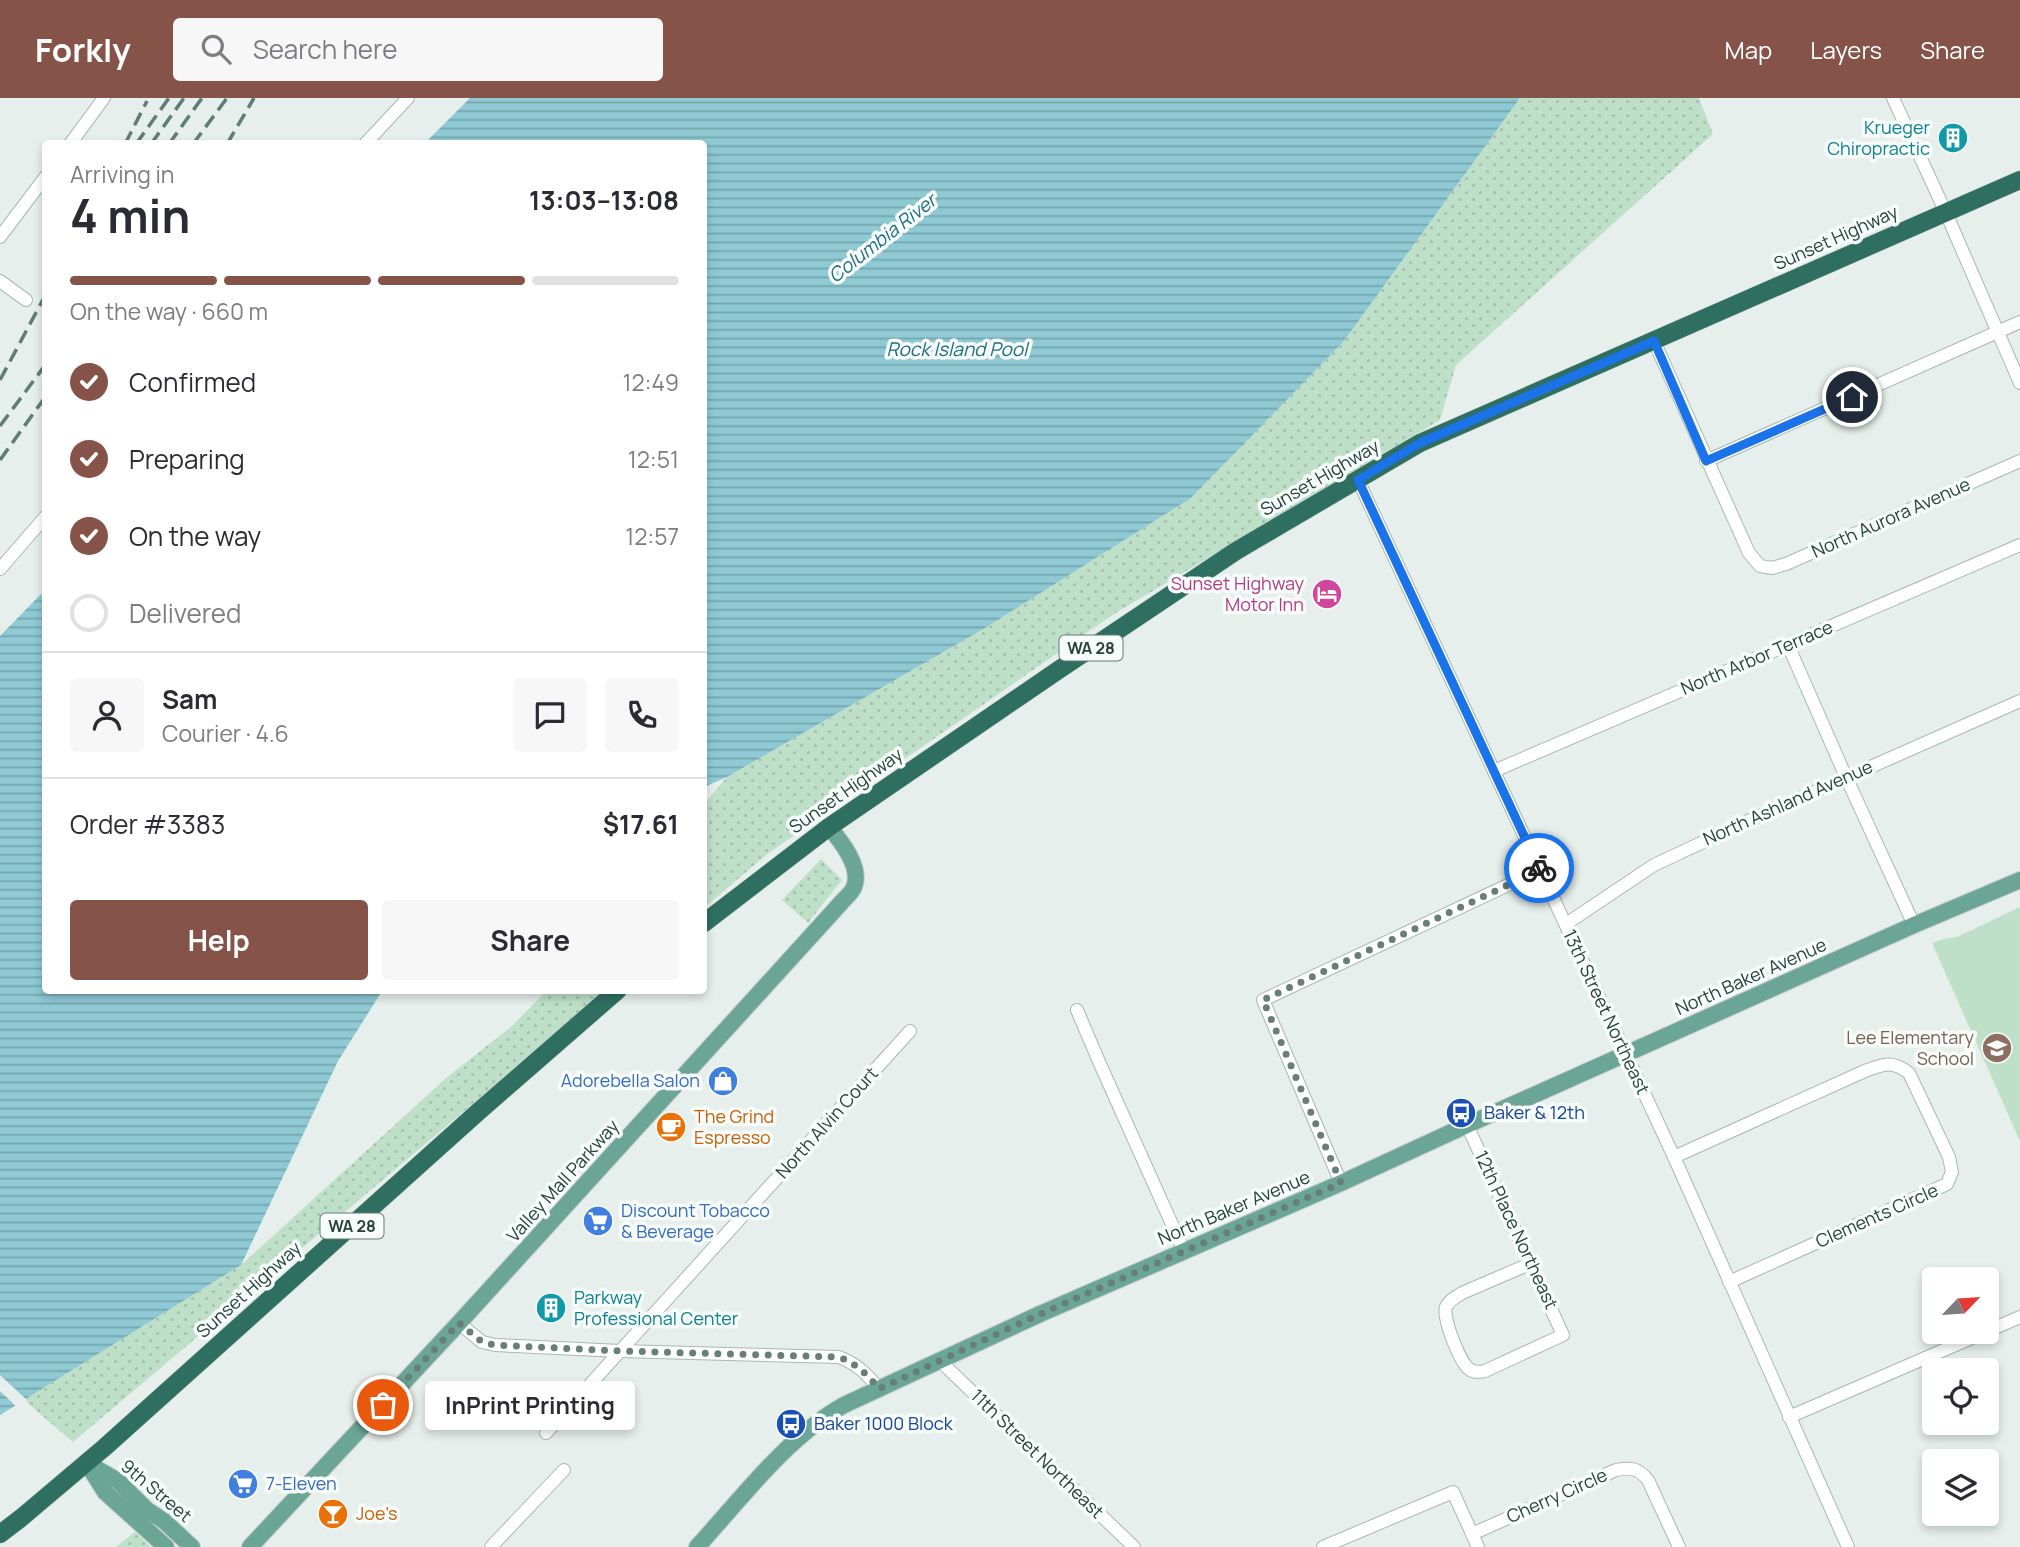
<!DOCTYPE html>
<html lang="en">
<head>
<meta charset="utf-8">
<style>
  body { margin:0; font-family:Manrope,sans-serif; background:#f7f7f7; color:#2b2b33; height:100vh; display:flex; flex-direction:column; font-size:26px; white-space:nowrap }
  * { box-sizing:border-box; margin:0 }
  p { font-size:23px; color:#7c7c81 }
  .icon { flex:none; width:38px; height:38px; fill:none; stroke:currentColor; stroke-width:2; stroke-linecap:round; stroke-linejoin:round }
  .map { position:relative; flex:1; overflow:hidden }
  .sheet { position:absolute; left:42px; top:42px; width:665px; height:854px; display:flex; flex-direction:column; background:#fff; border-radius:7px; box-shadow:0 4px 10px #0003 }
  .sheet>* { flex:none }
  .needle { width:46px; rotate:65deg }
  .tools { position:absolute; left:1922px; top:1169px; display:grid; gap:14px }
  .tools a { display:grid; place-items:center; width:77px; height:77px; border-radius:7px; background:#fff; box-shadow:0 4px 10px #0003; font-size:35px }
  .pin { position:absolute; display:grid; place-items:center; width:60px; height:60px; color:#fff; margin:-30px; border:4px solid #fff; border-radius:50%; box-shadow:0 2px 7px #0007 }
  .courier { position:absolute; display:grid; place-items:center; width:70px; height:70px; margin:-35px; border:5px solid #1a73e8; border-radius:50%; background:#fff; color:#222; box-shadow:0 2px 9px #0007 }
  .bubble { position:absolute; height:49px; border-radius:7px; background:#fff; box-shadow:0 4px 10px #0003; font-size:23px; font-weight:700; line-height:49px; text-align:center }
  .head em { font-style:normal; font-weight:700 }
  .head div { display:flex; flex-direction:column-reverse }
  .head { display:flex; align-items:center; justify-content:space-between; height:119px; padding:0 28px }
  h1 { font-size:46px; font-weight:700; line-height:52px }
  .bar { display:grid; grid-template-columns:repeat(4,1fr); gap:10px 7px; align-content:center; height:84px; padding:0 28px }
  .bar i { height:9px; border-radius:5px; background:#e1e1e2 }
  .bar .current { background:#855347 }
  .bar p { grid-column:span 4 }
  .line { display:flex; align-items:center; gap:18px; padding:0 28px; border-top:2px solid #e1e1e2 }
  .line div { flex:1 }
  .round { display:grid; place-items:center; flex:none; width:74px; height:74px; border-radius:7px; background:#f7f7f7 }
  ol { padding:0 28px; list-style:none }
  li { display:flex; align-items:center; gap:21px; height:77px }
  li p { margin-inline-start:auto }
  li .icon { padding:7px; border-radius:50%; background:#855347; color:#fff; stroke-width:4 }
  li:last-child { color:#7c7c81 }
  li i { width:38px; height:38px; border:4px solid #e1e1e2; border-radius:50% }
  .cta { display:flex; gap:14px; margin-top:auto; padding:14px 28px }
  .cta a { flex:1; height:80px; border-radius:7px; background:#855347; color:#fff; font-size:28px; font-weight:700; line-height:80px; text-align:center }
  .cta a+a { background:#f7f7f7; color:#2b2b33 }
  header { display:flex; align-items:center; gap:42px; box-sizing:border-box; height:98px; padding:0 35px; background:#855347; color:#fff }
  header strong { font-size:33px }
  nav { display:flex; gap:38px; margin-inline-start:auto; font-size:24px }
  .search { width:490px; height:63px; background:#f7f7f7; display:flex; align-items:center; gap:18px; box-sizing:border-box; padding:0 24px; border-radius:7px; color:#7c7c81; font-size:26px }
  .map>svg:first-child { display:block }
</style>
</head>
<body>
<header>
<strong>Forkly</strong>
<div class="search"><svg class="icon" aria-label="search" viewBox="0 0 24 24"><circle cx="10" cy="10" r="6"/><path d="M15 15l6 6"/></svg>Search here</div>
<nav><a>Map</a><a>Layers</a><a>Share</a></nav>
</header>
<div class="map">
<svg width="2020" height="1449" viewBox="0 0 2020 1449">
  <defs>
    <pattern id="park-dots" width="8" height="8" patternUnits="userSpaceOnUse" patternTransform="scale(1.75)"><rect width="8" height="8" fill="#bfe0c8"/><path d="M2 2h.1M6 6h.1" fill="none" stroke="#a4c1ad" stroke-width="1.8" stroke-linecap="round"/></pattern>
    <pattern id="water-rules" width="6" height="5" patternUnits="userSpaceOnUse" patternTransform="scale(1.75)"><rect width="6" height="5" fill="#8ec9d4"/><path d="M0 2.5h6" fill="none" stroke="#74a5ad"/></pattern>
  </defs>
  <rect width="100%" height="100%" fill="#e6efeb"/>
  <!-- grass -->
  <path fill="#bfe0c8" d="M2020,809V1043L1932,845L1944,841L1957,839Z"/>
  <!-- park -->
  <g fill="url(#park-dots)">
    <path d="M1520,0H1699L1713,36L1456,267L1440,322L1114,516L766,757L704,810V706L727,679L985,530L1191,400L1344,243Z"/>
    <path d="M821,761L842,782L808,825L782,802Z"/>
    <path d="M546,893H606L73,1344L24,1302L241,1167L445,981L513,927Z"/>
    <path d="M135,1434L151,1449H116Z"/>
  </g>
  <!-- water -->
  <g fill="url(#water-rules)">
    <path d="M470,0H1520L1344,243L1191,400L985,530L727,679L704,689V46L425,45Z"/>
    <path d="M45,492L46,892L382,893L338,963L241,1167L0,1317V538Z"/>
  </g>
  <!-- pier -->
  <path fill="#e6efeb" d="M0,1277L28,1303L18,1310L0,1293Z"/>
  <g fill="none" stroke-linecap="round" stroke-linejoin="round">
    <!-- minor casing -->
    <g stroke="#a8b8b2" stroke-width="14">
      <g id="minor">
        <path d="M1893,0L1946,115L2020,285"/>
        <path d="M70,46L104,0"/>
        <path d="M365,46L408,0"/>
        <path d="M0,139L46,78"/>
        <path d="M0,183L26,202"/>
        <path d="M1654,243L1749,455L1760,468L1772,470L1786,466L2020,363"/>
        <path d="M1706,363L2020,224"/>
        <path d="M1358,382L1674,1059L1848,1449"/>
        <path d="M0,471L46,418"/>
        <path d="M1788,547L1846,679L1914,827"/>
        <path d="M1494,673L2020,447"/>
        <path d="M1566,826L1654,767L1748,723L2020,603"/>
        <path d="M1077,912L1100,966L1184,1153"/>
        <path d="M1467,1027L1563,1237L1485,1273C1479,1274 1474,1275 1469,1271C1460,1264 1442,1220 1446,1209C1449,1202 1456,1199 1462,1195L1532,1165"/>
        <path d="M1674,1059L1865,973C1884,966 1892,962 1909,975L1949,1059L1952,1074L1947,1086L1729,1184"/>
        <path d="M1341,1085L1263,902L1540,772"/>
        <path d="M459,1225L482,1244L495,1247L620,1253L839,1259C857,1266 867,1276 879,1291"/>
        <path d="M939,1262L1134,1449"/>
        <path d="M1789,1319L2020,1219"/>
        <path d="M546,1335L910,933"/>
        <path d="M1472,1436L1616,1372C1631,1369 1638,1370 1648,1382L1679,1449"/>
        <path d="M491,1449L564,1372"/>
        <path d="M1323,1449L1453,1394L1478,1449"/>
      </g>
    </g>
    <!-- major casing -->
    <g stroke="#c2cac8" stroke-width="18">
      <g id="major">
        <path d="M87,1365L118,1383L147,1412L164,1423L192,1449"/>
        <path d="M88,1367L105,1394L166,1449"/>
        <path d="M250,1449L459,1225L840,806C844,801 852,795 854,789C862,769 841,743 829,729"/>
        <path d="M697,1449C741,1401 787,1339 844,1307L1040,1216L1341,1085L1467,1027L1914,827L2020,782"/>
      </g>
    </g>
    <!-- highway casing -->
    <g stroke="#c2cac8" stroke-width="19">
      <g id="highway">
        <path d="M704,825L829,729L1057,573L1236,453L1420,345L2020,82"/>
        <path d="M0,1436L21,1420L105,1349L478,1014L618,892"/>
      </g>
    </g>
    <!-- minor -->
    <use href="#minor" stroke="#fff" stroke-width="12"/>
    <!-- major -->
    <use href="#major" stroke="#6aa596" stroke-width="16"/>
    <!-- highway -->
    <use href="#highway" stroke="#2f6f62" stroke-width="18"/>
    <!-- rail -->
    <g stroke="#5f7d75" stroke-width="3.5" stroke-dasharray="14 7" stroke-linecap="butt">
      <path d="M125,46L147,3"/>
      <path d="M136,46L169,0"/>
      <path d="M151,46L184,0"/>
      <path d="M169,46L202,0"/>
      <path d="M193,46L227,0"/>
      <path d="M227,46L254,0"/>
      <path d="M0,282L46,196"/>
      <path d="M0,328L46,266"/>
      <path d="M0,362L46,298"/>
    </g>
  </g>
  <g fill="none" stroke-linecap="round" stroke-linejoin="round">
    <!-- done -->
    <path stroke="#687f78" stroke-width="7" stroke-dasharray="0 12.6" d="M383,1307L459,1225L482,1244L495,1247L620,1253L839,1259C857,1266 867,1276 879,1291L1040,1216L1341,1085L1263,902L1540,772L1539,770"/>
    <!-- route -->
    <path stroke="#1a73e8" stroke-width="9" d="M1539,770L1358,382L1420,345L1654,243L1706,363L1852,299"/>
  </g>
  <!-- icons -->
  <defs>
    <g id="building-disc" transform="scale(1.575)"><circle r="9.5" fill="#0f9aa8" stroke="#f7fbf9"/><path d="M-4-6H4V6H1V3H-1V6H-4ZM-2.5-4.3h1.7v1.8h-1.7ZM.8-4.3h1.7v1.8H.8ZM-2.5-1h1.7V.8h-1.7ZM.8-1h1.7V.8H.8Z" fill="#fff"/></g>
    <g id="hotel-disc" transform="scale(1.575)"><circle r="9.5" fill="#d1479c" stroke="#f7fbf9"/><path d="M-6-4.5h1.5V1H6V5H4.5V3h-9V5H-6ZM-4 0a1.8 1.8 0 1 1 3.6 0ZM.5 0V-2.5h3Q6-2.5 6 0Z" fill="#fff"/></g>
    <g id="school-disc" transform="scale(1.575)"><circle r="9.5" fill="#8d6e63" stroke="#f7fbf9"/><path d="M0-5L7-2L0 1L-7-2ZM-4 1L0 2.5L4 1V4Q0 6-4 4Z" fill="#fff"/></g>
    <g id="shop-disc" transform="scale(1.575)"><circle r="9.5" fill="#3f7fe0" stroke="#f7fbf9"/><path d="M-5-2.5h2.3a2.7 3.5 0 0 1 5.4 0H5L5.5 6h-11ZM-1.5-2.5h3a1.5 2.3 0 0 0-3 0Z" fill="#fff"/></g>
    <g id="bus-disc" transform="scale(1.575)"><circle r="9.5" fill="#1a4fb4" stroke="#f7fbf9"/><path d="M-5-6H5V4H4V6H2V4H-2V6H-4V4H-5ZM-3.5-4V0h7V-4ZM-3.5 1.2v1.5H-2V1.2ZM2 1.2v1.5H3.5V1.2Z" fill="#fff"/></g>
    <g id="cafe-disc" transform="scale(1.575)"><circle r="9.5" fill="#e8710a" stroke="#f7fbf9"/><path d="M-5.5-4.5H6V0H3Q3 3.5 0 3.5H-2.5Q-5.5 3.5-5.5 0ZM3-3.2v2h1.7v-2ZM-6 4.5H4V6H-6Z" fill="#fff"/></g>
    <g id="supermarket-disc" transform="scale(1.575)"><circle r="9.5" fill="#3f7fe0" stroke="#f7fbf9"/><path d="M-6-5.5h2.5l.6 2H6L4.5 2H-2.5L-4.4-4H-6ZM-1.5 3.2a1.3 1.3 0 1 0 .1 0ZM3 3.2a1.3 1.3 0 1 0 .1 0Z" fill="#fff"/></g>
    <g id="bar-disc" transform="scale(1.575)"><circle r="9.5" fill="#e8710a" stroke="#f7fbf9"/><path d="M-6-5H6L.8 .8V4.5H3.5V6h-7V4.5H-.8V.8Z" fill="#fff"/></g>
  </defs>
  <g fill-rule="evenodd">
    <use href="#building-disc" x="1953" y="40"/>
    <use href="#hotel-disc" x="1327" y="496"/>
    <use href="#school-disc" x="1997" y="950"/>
    <use href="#shop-disc" x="723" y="983"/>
    <use href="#bus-disc" x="1461" y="1015"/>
    <use href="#cafe-disc" x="671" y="1029"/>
    <use href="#supermarket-disc" x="598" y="1123"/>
    <use href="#building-disc" x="551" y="1210"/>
    <use href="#bus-disc" x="791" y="1326"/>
    <use href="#supermarket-disc" x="243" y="1386"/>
    <use href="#bar-disc" x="333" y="1416"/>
  </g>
  <g text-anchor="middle" stroke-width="7" stroke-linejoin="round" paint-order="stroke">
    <!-- shield labels -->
    <g fill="#f7fbf9" stroke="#637a73" stroke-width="2">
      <rect x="1059.5" y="537.5" width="63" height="25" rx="5"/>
      <rect x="320.5" y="1115.5" width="63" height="25" rx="5"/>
    </g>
    <g font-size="16" font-weight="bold" fill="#24423a">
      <text x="1091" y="556">WA 28</text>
      <text x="352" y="1134">WA 28</text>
    </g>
    <!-- culture labels -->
    <g font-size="18" fill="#0d838f" stroke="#f7fbf9" text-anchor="end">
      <text x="1930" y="36">Krueger<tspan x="1930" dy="21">Chiropractic</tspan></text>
      <text x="574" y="1206" text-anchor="start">Parkway<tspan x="574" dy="21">Professional Center</tspan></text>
    </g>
    <!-- street labels -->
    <g font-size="18" fill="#24423a" stroke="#f7fbf9">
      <text transform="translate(1836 140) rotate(-24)" y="6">Sunset Highway</text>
      <text transform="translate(1320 380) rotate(-30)" y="6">Sunset Highway</text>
      <text transform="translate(1891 420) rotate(-24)" y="6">North Aurora Avenue</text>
      <text transform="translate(1757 560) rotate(-23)" y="6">North Arbor Terrace</text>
      <text transform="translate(846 693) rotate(-35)" y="6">Sunset Highway</text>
      <text transform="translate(1788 705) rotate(-24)" y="6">North Ashland Avenue</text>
      <text transform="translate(1751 879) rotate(-24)" y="6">North Baker Avenue</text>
      <text transform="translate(1606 914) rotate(65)" y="6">13th Street Northeast</text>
      <text transform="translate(827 1025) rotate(-48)" y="6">North Alvin Court</text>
      <text transform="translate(563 1083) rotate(-48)" y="6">Valley Mall Parkway</text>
      <text transform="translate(1234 1110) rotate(-23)" y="6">North Baker Avenue</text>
      <text transform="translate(1877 1118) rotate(-24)" y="6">Clements Circle</text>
      <text transform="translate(1516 1132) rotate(65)" y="6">12th Place Northeast</text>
      <text transform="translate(249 1192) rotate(-42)" y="6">Sunset Highway</text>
      <text transform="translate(1037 1356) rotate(44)" y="6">11th Street Northeast</text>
      <text transform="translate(156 1393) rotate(40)" y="6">9th Street</text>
      <text transform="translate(1557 1398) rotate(-24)" y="6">Cherry Circle</text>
    </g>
    <!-- hotel labels -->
    <g font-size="18" fill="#b23c85" stroke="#f7fbf9" text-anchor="end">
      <text x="1304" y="492">Sunset Highway<tspan x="1304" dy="21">Motor Inn</tspan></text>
    </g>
    <!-- education labels -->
    <g font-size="18" fill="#785e54" stroke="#f7fbf9" text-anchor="end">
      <text x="1974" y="946">Lee Elementary<tspan x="1974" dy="21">School</tspan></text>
    </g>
    <!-- shop labels -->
    <g font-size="18" fill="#366cbe" stroke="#f7fbf9" text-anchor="start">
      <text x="700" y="989" text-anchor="end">Adorebella Salon</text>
      <text x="621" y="1119">Discount Tobacco<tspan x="621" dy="21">&amp; Beverage</tspan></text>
      <text x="266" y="1392">7-Eleven</text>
    </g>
    <!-- transit labels -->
    <g font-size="18" fill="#164399" stroke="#f7fbf9" text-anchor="start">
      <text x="1484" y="1021">Baker &amp; 12th</text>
      <text x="814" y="1332">Baker 1000 Block</text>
    </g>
    <!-- food labels -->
    <g font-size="18" fill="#c56008" stroke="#f7fbf9" text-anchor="start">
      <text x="694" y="1025">The Grind<tspan x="694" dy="21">Espresso</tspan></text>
      <text x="356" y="1422">Joe's</text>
    </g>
    <!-- water labels -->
    <g font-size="19" font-style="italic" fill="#1c6f80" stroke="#f7fbf9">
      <text transform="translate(882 140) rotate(-38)" y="7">Columbia River</text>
      <text x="957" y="258">Rock Island Pool</text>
    </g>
  </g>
</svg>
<div class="tools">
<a><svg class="needle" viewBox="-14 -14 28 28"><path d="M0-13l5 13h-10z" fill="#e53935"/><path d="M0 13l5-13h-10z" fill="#7c7c81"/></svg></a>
<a><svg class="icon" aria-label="locate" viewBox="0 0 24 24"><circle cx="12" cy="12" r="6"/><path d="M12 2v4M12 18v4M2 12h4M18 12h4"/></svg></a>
<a><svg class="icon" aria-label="layers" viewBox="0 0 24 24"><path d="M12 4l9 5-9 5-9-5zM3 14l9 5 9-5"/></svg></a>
</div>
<div class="pin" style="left:383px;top:1307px;background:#ea580c"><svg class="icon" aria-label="bag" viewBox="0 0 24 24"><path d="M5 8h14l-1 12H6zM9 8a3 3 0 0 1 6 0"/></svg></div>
<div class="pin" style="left:1852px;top:299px;background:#1f2937"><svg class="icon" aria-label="home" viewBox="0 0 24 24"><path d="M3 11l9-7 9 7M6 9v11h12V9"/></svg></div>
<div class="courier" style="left:1539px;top:770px"><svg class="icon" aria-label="bike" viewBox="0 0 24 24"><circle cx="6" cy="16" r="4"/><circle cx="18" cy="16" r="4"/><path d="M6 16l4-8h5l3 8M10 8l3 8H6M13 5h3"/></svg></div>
<div class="bubble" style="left:425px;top:1283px;width:210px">InPrint Printing</div>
<section class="sheet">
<div class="head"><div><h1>4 min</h1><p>Arriving in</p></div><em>13:03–13:08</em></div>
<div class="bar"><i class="current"></i><i class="current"></i><i class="current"></i><i></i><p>On the way · 660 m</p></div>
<ol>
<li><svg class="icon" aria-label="check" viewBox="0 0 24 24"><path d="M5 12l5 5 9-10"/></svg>Confirmed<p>12:49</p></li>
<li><svg class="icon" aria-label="check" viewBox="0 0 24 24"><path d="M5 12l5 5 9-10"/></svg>Preparing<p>12:51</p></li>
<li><svg class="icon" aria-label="check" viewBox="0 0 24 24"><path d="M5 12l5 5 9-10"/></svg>On the way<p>12:57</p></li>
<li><i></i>Delivered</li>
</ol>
<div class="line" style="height:126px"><a class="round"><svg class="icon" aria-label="person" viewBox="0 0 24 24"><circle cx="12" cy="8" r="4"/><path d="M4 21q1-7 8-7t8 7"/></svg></a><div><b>Sam</b><p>Courier · 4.6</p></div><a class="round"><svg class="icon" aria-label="chat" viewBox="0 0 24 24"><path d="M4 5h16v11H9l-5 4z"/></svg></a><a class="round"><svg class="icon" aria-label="phone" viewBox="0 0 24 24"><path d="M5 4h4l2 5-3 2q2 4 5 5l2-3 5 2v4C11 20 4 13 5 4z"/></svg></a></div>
<div class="line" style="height:91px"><div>Order #3383</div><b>$17.61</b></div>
<div class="cta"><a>Help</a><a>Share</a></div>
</section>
</div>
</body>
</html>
